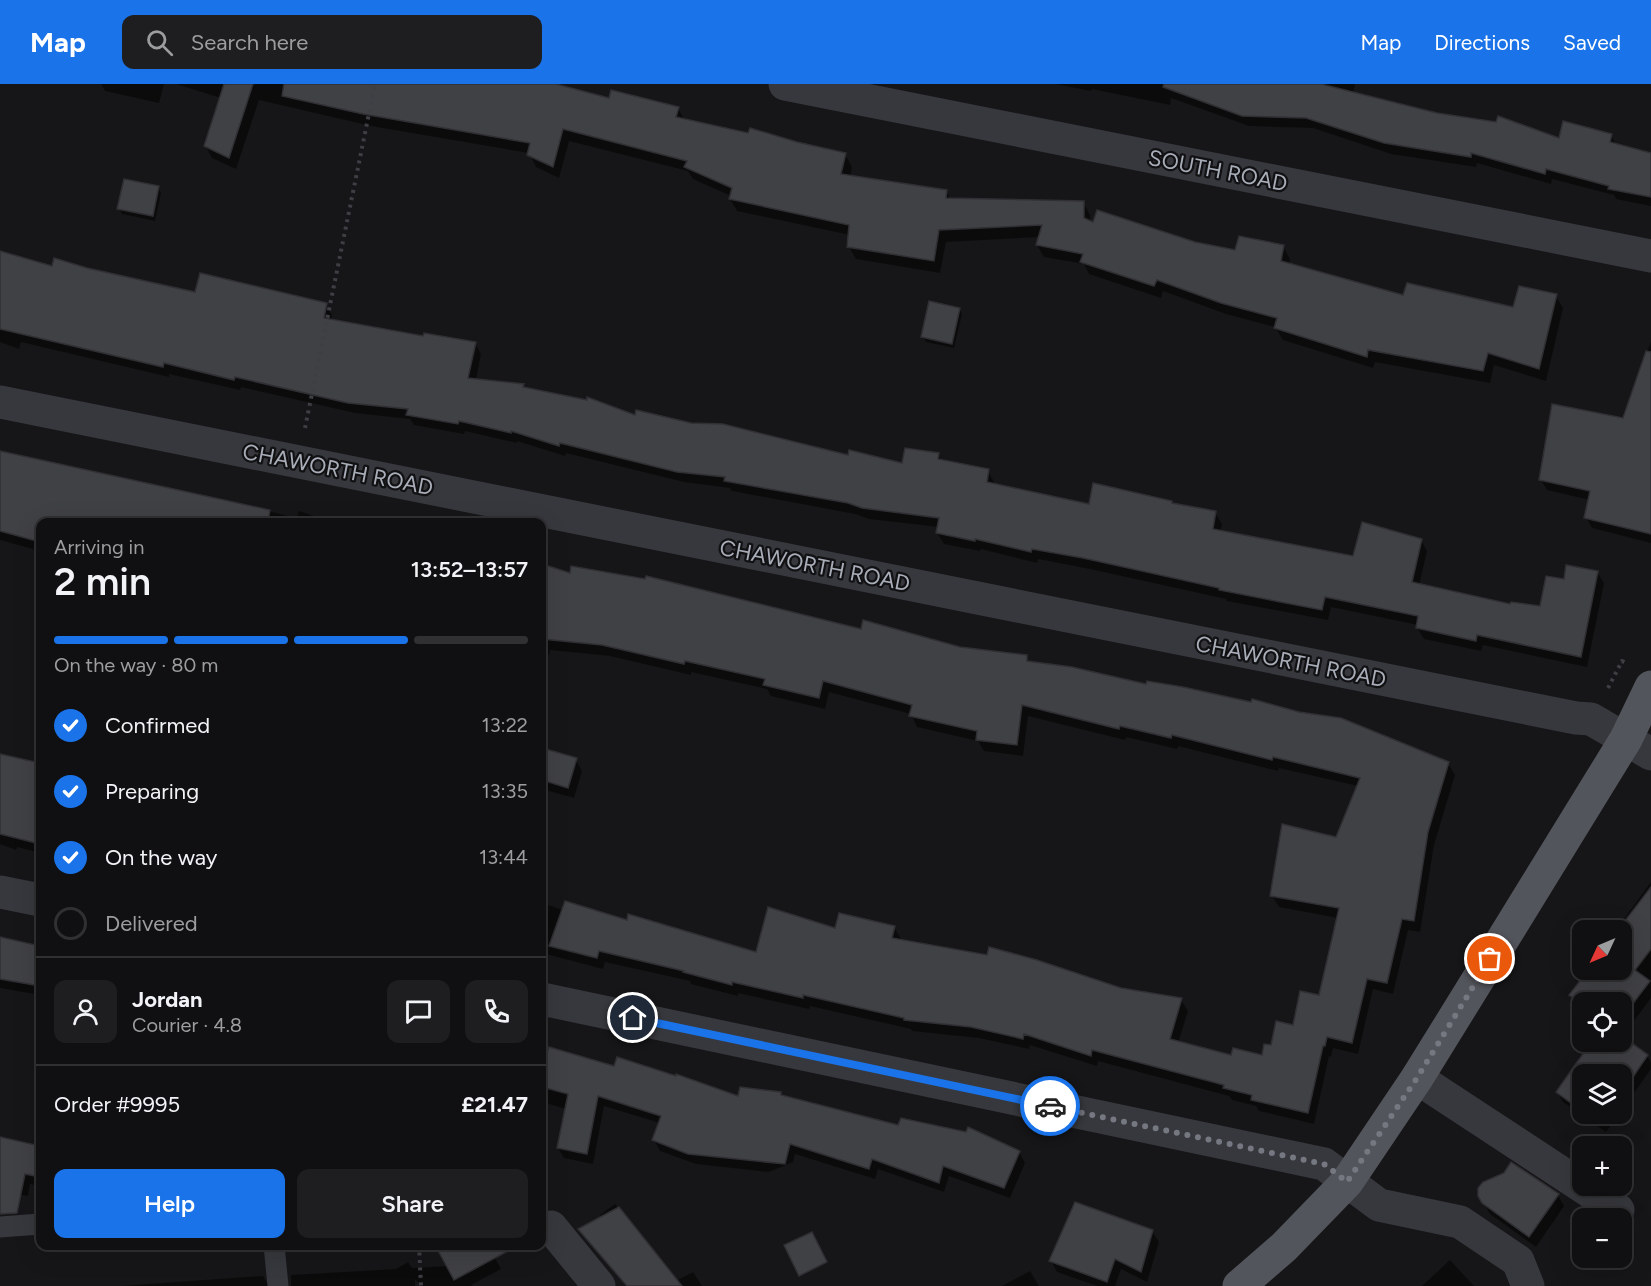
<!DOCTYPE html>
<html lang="en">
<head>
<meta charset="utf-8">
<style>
  body { margin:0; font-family:Figtree,sans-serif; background:#1e1e20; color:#f1f3f6; height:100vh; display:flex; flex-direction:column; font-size:22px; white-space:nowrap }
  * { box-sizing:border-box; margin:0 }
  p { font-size:20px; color:#9c9d9f }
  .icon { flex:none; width:33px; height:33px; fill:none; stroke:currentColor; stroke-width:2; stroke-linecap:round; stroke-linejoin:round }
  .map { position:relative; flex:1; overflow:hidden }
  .sheet { position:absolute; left:36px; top:434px; width:510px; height:732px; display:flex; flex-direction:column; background:#101012; border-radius:12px; box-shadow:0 6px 24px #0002,0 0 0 2px #303032 }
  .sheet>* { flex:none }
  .needle { width:39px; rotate:226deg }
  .controls { position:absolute; left:1572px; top:836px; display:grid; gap:12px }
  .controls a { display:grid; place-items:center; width:60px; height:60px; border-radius:12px; background:#101012; box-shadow:0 6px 24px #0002,0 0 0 2px #303032; font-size:30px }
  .pin { position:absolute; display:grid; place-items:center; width:51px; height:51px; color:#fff; margin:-26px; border:3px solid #fff; border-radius:50%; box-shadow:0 2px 6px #0007 }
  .courier { position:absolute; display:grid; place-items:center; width:60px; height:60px; margin:-30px; border:4px solid #1a73e8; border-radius:50%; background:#fff; color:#222; box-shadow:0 2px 8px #0007 }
  .headline em { font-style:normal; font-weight:600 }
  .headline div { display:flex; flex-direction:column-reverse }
  .headline { display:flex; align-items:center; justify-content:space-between; height:102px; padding:0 18px }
  h1 { font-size:39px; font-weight:600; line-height:45px }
  .bar { display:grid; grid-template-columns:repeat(4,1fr); gap:9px 6px; align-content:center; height:72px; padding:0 18px }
  .bar i { height:8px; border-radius:4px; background:#303032 }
  .bar .active { background:#1a73e8 }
  .bar p { grid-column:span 4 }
  .line { display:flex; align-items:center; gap:15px; padding:0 18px; border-top:2px solid #303032 }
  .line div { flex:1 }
  .round { display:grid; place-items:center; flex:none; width:63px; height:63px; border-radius:12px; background:#1e1e20 }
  ol { padding:0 18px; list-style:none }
  li { display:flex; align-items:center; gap:18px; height:66px }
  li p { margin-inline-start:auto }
  li .icon { padding:6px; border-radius:50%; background:#1a73e8; color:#fff; stroke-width:4 }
  li:last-child { color:#9c9d9f }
  li i { width:33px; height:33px; border:3px solid #303032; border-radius:50% }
  .cta { display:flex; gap:12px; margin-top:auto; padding:12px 18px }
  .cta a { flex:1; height:69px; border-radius:12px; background:#1a73e8; color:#fff; font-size:24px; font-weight:600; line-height:69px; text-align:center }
  .cta a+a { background:#1e1e20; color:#f1f3f6 }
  header { display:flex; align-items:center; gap:36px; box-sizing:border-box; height:84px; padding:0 30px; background:#1a73e8; color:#fff }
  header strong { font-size:28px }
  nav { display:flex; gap:33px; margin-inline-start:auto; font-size:21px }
  .search { width:420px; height:54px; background:#1e1e20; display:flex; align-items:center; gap:15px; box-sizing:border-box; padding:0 21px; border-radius:12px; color:#9c9d9f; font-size:22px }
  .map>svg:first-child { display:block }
</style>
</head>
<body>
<header>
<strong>Map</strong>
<div class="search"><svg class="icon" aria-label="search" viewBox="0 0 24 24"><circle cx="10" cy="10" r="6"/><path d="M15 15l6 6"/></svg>Search here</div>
<nav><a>Map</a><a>Directions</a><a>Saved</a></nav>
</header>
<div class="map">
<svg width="1651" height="1202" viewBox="0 0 1651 1202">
  <rect width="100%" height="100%" fill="#161618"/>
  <!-- shadow -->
  <g fill="#0007">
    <path d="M101,0H164L159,19L105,7Z"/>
    <path d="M176,0H549L610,16L678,24L685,37L845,70L852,83L850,93L946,107L951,116L1083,118L1090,131V138L1237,168L1283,162L1290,175L1289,181L1404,212L1514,225L1556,212L1563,224L1546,297L1494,281L1490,299L1375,278L1373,284L1283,256L1275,243L1226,230L1163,207L1161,214L1089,190L1084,180L1044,173L1037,161L1040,153L946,158L940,189L856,175L849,163L850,151L737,127L730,115L731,112L693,95L688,87L569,57L559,94L536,83L529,69L371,42L259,16L236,85L212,74L205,61L221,14Z"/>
    <path d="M1055,0H1355L1353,9L1436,30L1560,56L1611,51L1616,61L1651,70V122L1616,115L1614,111L1552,95L1551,100L1477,79L1476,83L1391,70L1313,44L1249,42L1171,14L1170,21L1092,5L1091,7Z"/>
    <path d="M158,103L161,109L155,137L122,130L119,124Z"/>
    <path d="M0,169L53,184L87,186L196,210L326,220L332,231L331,237L424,254L475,259L481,270L476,296L523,302L525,305L636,333L849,373L904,381L938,371L942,377L988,387L994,398V401L1091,422L1173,421L1215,429L1222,440L1220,448L1354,474L1421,456L1427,467L1419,502L1512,522L1541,524L1565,497L1597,488L1604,499L1587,583L1483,561L1481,567L1424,555L1417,544L1418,541L1331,523L1328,536L1227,517L1226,515L1090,485L1038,475L1037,479L981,465L980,467L944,460L937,449L939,443L869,435L855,430L732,407L730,404L684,398L566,369L565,372L517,357V359L465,347L464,350L414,341L410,335L355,329L241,303L240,306L169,290V293L21,258L19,265L0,258Z"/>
    <path d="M959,225L962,230L954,264L926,258L923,253Z"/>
    <path d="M1651,257V459L1592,444L1586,433L1590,416L1547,406L1541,396L1624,336Z"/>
    <path d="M0,374L133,396L297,434L299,427L332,438H40V467L0,456Z"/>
    <path d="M40,472V503L34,492Z"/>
    <path d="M542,481L571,491L862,547L959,564L1026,573L1030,579L1448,679L1455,691L1434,761L1420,848L1408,846L1393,910L1373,905L1358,970L1333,964L1331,973L1329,972L1314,1040L1259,1027L1256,1022L1232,1016L1229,1012L1098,977L1097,982L1030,961L1029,965L979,954L912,947L911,945L810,922L809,925L738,909V912L691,900L690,897L605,878L603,885L542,869V819L563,826L628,838L757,870L836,846L894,843L901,855L900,857L1121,905L1181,916L1188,927L1178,959L1232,973H1263L1320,913L1338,834L1279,823L1272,812L1337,755L1358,702L1279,684L1278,687L1178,662L1177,665L1126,653L1125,656L1028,632L1023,672L984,667L978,657L917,643L911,630L829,608L825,625L771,612L767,605L691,588V591L610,572L550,566L549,571L542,570Z"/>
    <path d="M542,666L576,676L582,687L574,714L542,705Z"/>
    <path d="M0,672L40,681V769L17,763L16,766L0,760Z"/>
    <path d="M1651,798V914L1622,953V918H1582V925L1578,922L1571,911L1591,885H1622V846H1616Z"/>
    <path d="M0,854L34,862L35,859L40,861V911L0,904Z"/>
    <path d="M1622,954L1647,972L1651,978V985L1622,1026V990H1582V1029H1620L1606,1048L1563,1018L1557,1008L1594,957H1622Z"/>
    <path d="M542,963L615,984L739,1014L780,1009L782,1013L899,1043L1019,1068L1025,1079L1010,1114L949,1092L944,1108L878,1085L875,1095L795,1070L793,1078L769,1088L696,1080L660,1067L654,1056L660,1039L604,1022L593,1080L564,1074L558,1064L566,1025L542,1018Z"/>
    <path d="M40,1048V1102L30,1100L28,1112L0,1107V1055L36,1063Z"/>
    <path d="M1558,1111L1564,1122L1536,1163L1490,1130L1480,1112Z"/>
    <path d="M615,1120L676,1197L693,1188L702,1202H646L637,1188L625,1201L587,1156L580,1145L602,1134L600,1131Z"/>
    <path d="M1152,1147L1159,1158L1147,1198L1121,1185L1115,1202H1097L1057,1188L1051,1177Z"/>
    <path d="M440,1161H488L501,1185L471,1201L473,1202H421L415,1195V1202H291V1191L396,1185L408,1178L412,1184L448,1182Z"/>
    <path d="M1450,1176L1474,1202H1422Z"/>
    <path d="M1030,1187L1039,1202H1002Z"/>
    <path d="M263,1192L269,1202H122L217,1195Z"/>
  </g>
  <!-- building -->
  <g fill="#404145" stroke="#303034" stroke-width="1.5">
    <path d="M224,0H253L229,74L204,62Z"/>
    <path d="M284,0H556L609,14L611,6L679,23L676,33L748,49L750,44L797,58L846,69L841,90L947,106L946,114L1084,117V134L1093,138L1097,126L1195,158L1235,166L1239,152L1284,161L1281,177L1403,211L1407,199L1513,223L1519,202L1557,210L1539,285L1488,269L1483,287L1368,266L1367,273L1274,244L1277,234L1221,219L1157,196L1154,202L1080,178L1083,170L1036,161L1042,141L939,146L934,177L847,163L849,141L729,115L732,104L684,83L687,77L563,45L553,83L527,71L530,59L363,30L282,12Z"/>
    <path d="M1164,0H1321L1437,29L1496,38L1498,32L1559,54L1563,37L1612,50L1610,58L1651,69V113L1608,105L1609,102L1546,85L1545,90L1471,69V73L1384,59L1306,34L1242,32L1163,3Z"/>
    <path d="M124,95L159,102L153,132L117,125Z"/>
    <path d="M0,167L52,182L54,174L87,184L195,208L200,189L327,219L324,234L423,252L424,249L476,258L468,294L524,300L523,303L587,316V313L635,331L636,326L691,339L723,340L848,371L849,366L902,379L905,364L939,369L938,375L989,385L987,398L1089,420L1093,399L1172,417V419L1216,427L1213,445L1353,472L1362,438L1422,455L1412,498L1510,520L1511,518L1540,522L1546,492L1564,495L1566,481L1598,487L1581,573L1477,551L1476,557L1416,544L1418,532L1325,513L1322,526L1219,506V504L1083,474L1032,465L1031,468L975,455V457L936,449L939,434L862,424L848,419L724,397L725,393L677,388L560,359L559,362L511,347V349L459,337L458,340L406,331L408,325L348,319L235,293L234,296L164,279L163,283L0,245Z"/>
    <path d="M929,217L960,224L952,260L921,253Z"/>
    <path d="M1646,267L1651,268V450L1584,434L1590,407L1539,396L1552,320L1623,334Z"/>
    <path d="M0,367L270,426L268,438H40V458L0,447Z"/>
    <path d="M542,480L570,489L571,482L645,495L646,492L861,545L863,536L960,563L1027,571V577L1072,583L1146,600L1147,597L1183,603L1251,618L1252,615L1299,628L1341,634L1449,678L1428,748L1414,837L1402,835L1387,899L1367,895L1352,959L1327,953L1325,962H1323L1308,1029L1251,1016L1252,1011L1223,1004L1224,1001L1092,966L1091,972L1024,950L1023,955L971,943L904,936V934L803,911V914L732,898V901L683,888L684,887L599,867L597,874L549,862L565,817L627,836L628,830L756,868L768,823L835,844L839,829L895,842L892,854L987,871L989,863L1037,876L1121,904L1182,914L1170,955L1231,971L1233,964L1262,971L1264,960L1271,961L1276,937L1293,941L1300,907L1319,911L1339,824L1270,812L1282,740L1336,753L1360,694L1273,673L1272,676L1172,651L1171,654L1120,642L1119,645L1022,621L1017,661L976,656L977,647L909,632L912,621L823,597L819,614L763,601L765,595L685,577L684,580L602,561L542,555Z"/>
    <path d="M542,664L577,674L568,704L542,696Z"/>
    <path d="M0,670L40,679V760L0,750Z"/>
    <path d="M1651,803V865L1635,886L1650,897L1622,934V918H1582V921L1569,911L1589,885H1622V846H1618Z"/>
    <path d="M0,853L40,862V902L0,895Z"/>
    <path d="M1622,952L1648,971L1622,1009V990H1582V1027L1556,1008L1592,957H1622Z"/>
    <path d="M549,963L614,982L617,973L676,992V990L738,1012L740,1003L781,1008V1011L898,1041L901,1034L966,1048L968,1043L1020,1067L1004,1104L943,1082L939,1099L872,1075L869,1085L790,1060L785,1080L688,1070L652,1056L661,1032L598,1012L587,1070L557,1064L568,1010L542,1003V981Z"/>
    <path d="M0,1053L40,1062V1093L25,1090L17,1129L0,1130Z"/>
    <path d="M1511,1078L1559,1110L1529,1153L1482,1119L1478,1112V1104L1483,1098L1504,1089Z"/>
    <path d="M1075,1118L1153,1146L1141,1188L1115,1175L1107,1198L1049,1177Z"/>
    <path d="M619,1123L682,1202H627L578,1145Z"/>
    <path d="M812,1148L827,1178L799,1192L784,1161Z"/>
    <path d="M435,1161H519L454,1196Z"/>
  </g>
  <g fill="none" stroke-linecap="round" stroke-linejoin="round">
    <!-- path -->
    <g stroke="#3d3f44" stroke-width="4" stroke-dasharray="3 4.5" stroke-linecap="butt">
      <path d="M305,344L375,0"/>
      <path d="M1608,604L1622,577L1628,580"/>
      <path d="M419,1161L421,1202"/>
    </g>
    <!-- lane -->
    <g stroke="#37383d" stroke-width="21">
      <path d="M0,1143L40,1140"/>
      <path d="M274,1161L278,1202"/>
    </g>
    <!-- street -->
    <g stroke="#37383d" stroke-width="33">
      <path d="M785,0L1651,172"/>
      <path d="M0,318L1576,634L1591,635L1651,670"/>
      <path d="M0,808L40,816"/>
      <path d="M542,915L1324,1080L1379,1121L1460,1138L1518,1177L1528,1202"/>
      <path d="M1417,994L1618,1126"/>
      <path d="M551,1143L599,1202"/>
    </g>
    <!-- primary -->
    <path stroke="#53555c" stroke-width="33" d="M1239,1202L1284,1163L1347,1098L1417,994L1511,842L1626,655L1651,603"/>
  </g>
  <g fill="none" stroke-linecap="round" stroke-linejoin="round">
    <!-- done -->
    <path stroke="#757880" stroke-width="6" stroke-dasharray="0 10.8" d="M1050,1022L1324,1080L1347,1098L1417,994L1490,875"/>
    <!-- route -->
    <path stroke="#1a73e8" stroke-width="8" d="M633,934L1050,1022"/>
  </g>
  <g text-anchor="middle" stroke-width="4.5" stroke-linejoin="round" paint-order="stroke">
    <!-- street labels -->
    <g font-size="22" fill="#a8adb8" stroke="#111113">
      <text transform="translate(1218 86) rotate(11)" y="8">SOUTH ROAD</text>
      <text transform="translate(338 385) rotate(11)" y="8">CHAWORTH ROAD</text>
      <text transform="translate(815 481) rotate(11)" y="8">CHAWORTH ROAD</text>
      <text transform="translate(1291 577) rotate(11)" y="8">CHAWORTH ROAD</text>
    </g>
  </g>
</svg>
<div class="controls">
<a><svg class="needle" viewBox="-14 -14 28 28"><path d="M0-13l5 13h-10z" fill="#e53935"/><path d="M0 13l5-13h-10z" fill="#9c9d9f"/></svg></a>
<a><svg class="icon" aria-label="locate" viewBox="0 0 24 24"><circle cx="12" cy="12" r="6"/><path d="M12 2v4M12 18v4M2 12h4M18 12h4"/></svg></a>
<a><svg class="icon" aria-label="layers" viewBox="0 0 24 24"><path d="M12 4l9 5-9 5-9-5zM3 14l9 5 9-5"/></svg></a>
<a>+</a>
<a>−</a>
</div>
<div class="pin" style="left:1490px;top:875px;background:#ea580c"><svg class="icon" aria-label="bag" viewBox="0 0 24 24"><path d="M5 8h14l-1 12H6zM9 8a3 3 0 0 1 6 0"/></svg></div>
<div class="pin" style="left:633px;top:934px;background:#1f2937"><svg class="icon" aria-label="home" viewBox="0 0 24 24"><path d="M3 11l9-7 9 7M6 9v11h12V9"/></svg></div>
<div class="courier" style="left:1050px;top:1022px"><svg class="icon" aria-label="car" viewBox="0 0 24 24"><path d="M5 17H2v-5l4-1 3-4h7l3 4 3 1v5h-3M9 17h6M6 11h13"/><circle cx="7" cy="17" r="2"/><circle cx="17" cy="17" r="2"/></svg></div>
<section class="sheet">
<div class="headline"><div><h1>2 min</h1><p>Arriving in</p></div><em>13:52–13:57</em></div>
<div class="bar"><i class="active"></i><i class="active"></i><i class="active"></i><i></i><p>On the way · 80 m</p></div>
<ol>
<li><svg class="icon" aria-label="check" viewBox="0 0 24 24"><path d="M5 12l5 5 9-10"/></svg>Confirmed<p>13:22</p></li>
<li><svg class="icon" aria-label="check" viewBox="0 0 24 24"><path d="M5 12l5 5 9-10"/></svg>Preparing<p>13:35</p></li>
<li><svg class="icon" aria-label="check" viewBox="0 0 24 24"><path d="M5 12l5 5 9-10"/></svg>On the way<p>13:44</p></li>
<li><i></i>Delivered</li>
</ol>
<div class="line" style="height:108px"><a class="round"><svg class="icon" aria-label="person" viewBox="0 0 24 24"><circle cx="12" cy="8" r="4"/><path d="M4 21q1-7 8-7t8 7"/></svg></a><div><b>Jordan</b><p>Courier · 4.8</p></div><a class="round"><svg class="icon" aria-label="chat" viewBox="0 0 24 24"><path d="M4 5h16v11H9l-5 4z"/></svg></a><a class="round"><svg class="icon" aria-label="phone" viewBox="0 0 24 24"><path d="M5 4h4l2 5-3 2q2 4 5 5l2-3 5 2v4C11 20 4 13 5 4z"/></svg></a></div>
<div class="line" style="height:78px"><div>Order #9995</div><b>£21.47</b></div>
<div class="cta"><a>Help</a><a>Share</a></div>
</section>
</div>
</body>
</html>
